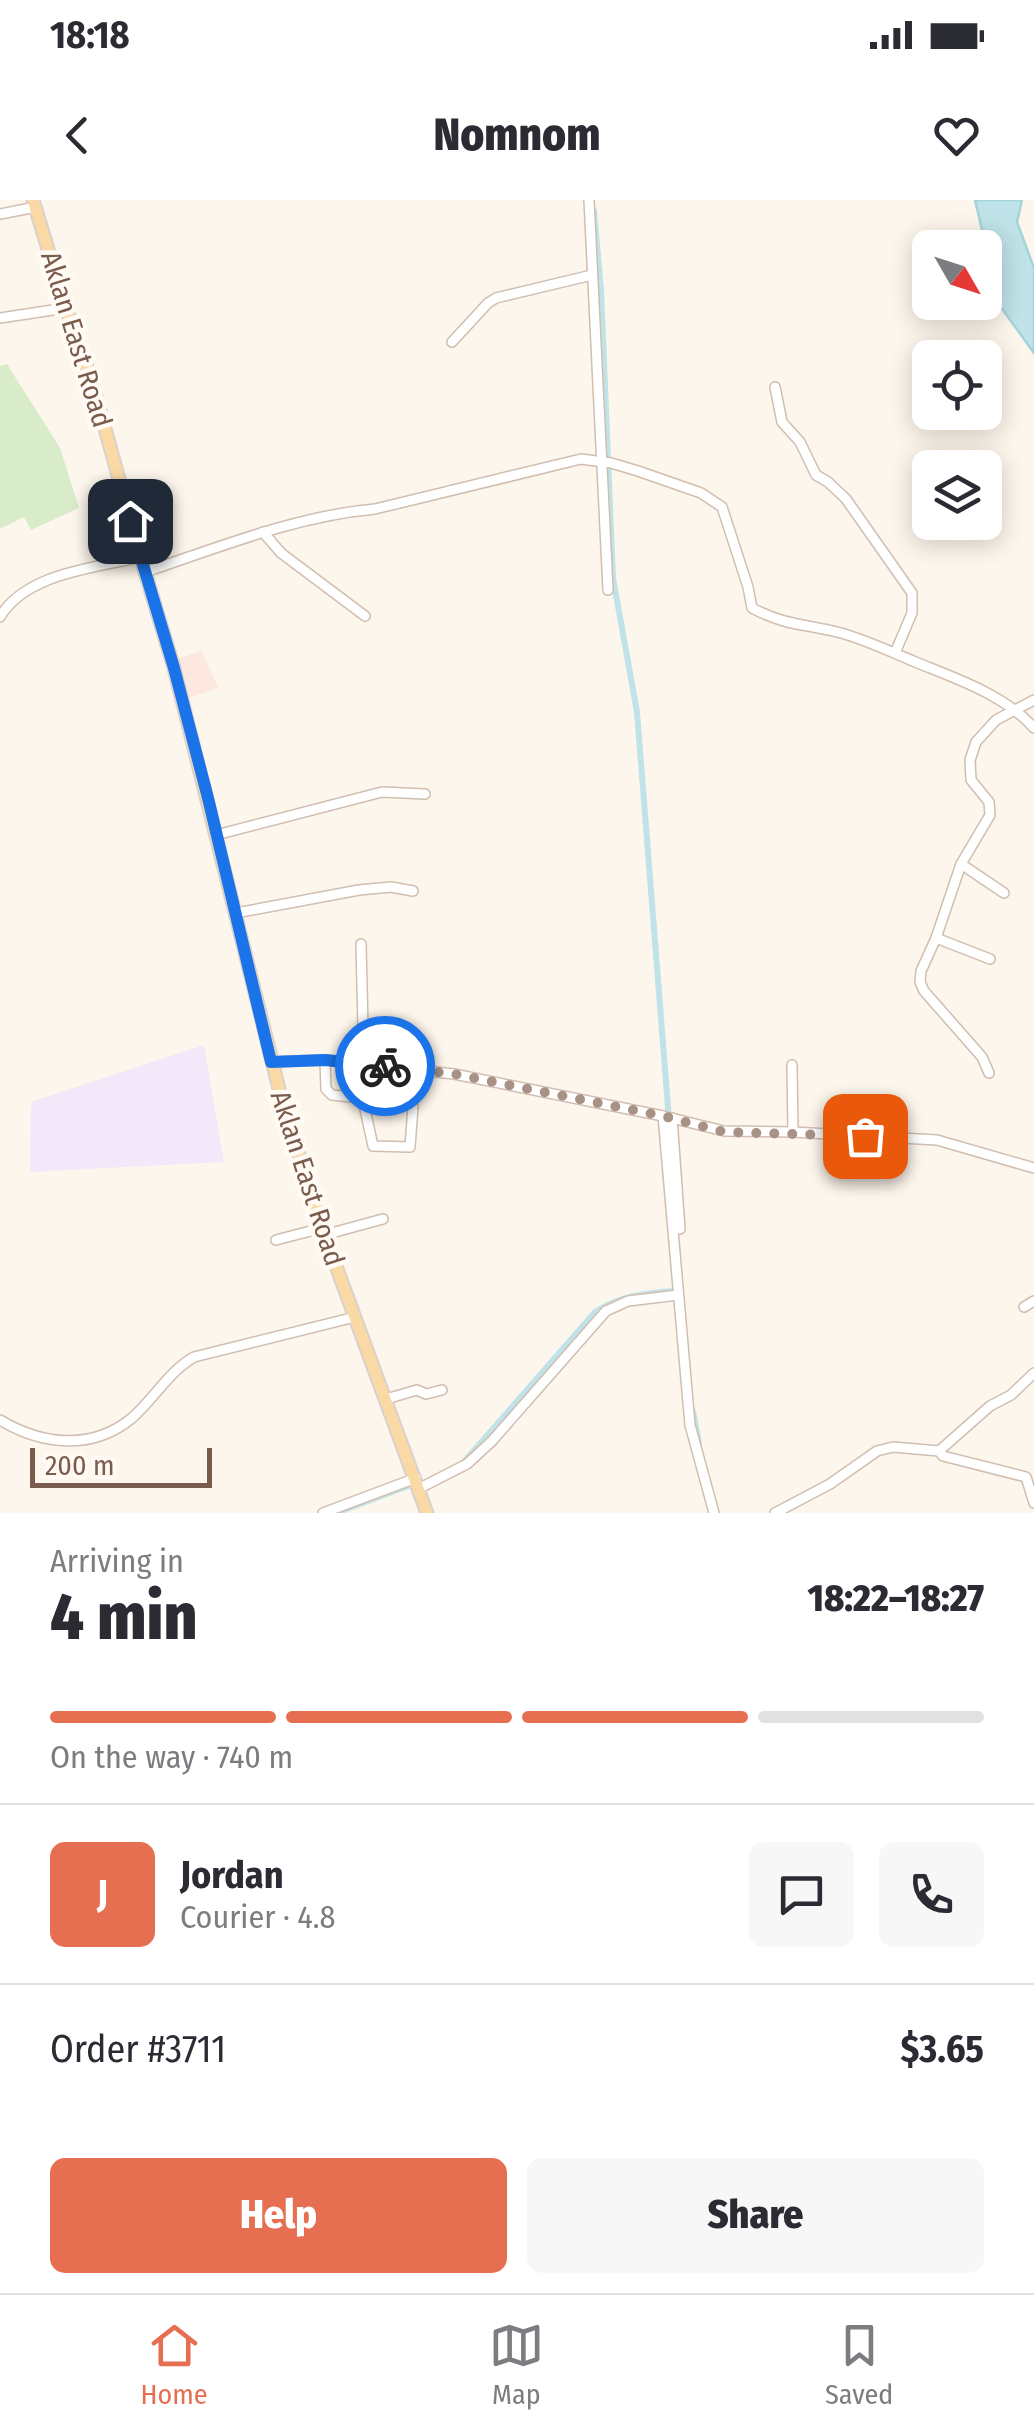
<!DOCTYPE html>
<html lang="en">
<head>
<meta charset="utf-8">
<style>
  body { margin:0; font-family:"Fira Sans Condensed",sans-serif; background:#f7f7f7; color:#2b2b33; height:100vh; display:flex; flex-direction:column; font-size:38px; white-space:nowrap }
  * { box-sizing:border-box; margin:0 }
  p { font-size:32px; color:#7c7c81 }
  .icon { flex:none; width:55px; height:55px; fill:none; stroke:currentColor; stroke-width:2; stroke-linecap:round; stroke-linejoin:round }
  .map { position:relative; height:1313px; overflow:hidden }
  .drawer { display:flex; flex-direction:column; background:#fff; flex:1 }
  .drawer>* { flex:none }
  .needle { width:65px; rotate:129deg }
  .tools { position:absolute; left:912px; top:30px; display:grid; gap:20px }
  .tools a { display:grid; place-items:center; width:90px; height:90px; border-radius:15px; background:#fff; box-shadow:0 5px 25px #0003; font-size:50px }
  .scale { position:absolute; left:30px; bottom:25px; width:182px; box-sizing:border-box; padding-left:10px; border:5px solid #7a5c4d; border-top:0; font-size:28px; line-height:35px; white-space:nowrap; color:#7a5c4d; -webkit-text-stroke:8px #fffaf3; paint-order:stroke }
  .pin { position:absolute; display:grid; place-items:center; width:85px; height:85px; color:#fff; margin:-42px; border-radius:20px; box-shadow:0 5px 15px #0006 }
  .courier { position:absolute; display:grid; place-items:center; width:100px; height:100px; margin:-50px; border:8px solid #1a73e8; border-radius:50%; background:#fff; color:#222; box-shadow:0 2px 12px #0007 }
  .head em { font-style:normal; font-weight:800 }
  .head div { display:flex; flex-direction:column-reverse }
  .head { display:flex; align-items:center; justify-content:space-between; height:170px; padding:0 50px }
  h1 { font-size:65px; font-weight:800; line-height:75px }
  .bar { display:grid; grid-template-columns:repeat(4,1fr); gap:15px 10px; align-content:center; height:120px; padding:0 50px }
  .bar i { height:12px; border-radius:8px; background:#e1e1e2 }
  .bar .current { background:#e76f51 }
  .bar p { grid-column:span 4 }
  .line { display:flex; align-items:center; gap:25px; padding:0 50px; border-top:2px solid #e1e1e2 }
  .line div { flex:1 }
  .round { display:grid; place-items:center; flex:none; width:105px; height:105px; border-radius:15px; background:#f7f7f7 }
  .primary-button { display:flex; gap:20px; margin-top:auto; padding:20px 50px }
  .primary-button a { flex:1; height:115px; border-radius:15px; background:#e76f51; color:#fff; font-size:40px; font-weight:800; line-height:115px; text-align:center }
  .primary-button a+a { background:#f7f7f7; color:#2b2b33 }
  .status { display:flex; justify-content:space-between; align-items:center; height:70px; padding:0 50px; background:#fff; direction:ltr }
  .status svg { height:28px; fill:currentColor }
  header { display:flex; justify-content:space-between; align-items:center; height:130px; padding:0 50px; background:#fff; font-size:45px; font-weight:800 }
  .menu { display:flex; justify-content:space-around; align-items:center; height:140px; border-top:2px solid #e1e1e2; background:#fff; font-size:28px; color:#7c7c81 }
  .menu a { display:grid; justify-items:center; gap:5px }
  .menu .current { color:#e76f51 }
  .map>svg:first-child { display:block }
</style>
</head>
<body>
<div class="status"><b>18:18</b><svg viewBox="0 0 49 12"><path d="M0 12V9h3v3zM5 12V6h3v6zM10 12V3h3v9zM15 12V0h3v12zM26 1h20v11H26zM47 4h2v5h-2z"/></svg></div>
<header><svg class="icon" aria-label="back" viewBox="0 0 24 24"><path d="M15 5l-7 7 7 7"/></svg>Nomnom<svg class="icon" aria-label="heart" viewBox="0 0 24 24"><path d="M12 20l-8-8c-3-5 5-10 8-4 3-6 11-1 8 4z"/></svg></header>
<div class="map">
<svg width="1034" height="1313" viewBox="0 0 1034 1313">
  <rect width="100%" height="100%" fill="#fdf6ec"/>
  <!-- commercial -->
  <path fill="#fde8e0" d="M202,451L218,488L189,498L176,459Z"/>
  <!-- education -->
  <path fill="#f3e8fa" d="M204,845L224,962L30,972L31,902Z"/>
  <!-- green -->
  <path fill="#d8ecc9" d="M7,164L60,248L79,308L31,330L24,317L0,329V166Z"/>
  <!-- water -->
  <path fill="#bfe3e8" stroke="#a5d3da" stroke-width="2.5" d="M975,0H1022L1017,22L1034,68V153L1000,106Z"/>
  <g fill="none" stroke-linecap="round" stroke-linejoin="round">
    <!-- canal -->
    <g stroke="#bfe3e8" stroke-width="6">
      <path d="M594,11L601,90L613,378L637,512L669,920"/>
      <path d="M693,1211L699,1243"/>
      <path d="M463,1263L595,1112C620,1096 645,1093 674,1091"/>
      <path d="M336,1313L408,1286"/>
    </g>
    <!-- minor casing -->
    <g stroke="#d1beb0" stroke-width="12">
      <g id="minor">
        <path d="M589,0L608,390"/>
        <path d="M0,14L36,7"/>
        <path d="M0,118L66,108"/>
        <path d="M452,142L488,103L496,98L592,75"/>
        <path d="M775,187L782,222L800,242L816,275L828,282L846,299L912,393V413L895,453"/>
        <path d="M263,332L281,353L365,416"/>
        <path d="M145,372C220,347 296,316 375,309L581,259L611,263L638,271L701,293L722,307L748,387L752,408C786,426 806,424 841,433C866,440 889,451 913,461C954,478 1004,494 1034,528"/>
        <path d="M0,417C26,373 95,368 141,357"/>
        <path d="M216,635L382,592L425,594"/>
        <path d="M961,664L1004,693"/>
        <path d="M236,713L359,690L391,687L413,691"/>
        <path d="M936,738L990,759"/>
        <path d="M361,744L363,828L370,864"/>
        <path d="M325,860L326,889L332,895L409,903L413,906L410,947L373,946L363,900"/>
        <path d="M271,862L325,860L454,874L663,916L724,931L793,932L937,940L1034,968"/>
        <path d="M792,865L793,932"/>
        <path d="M989,873L982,857L924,791L920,782L921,771L936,738L961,664L990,615L989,602L971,580L970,560L976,542L996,520L1034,500"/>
        <path d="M663,916L690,1225L714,1313"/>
        <path d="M672,918L680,1029"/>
        <path d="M324,1035L383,1019"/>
        <path d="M276,1040L322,1028"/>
        <path d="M1024,1107L1034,1101"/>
        <path d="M1034,1173L1011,1195L990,1206L939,1251L943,1256L1026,1277L1034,1303"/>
        <path d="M386,1199L417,1190L426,1194L442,1190"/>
        <path d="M0,1220C42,1245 92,1251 132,1218C154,1199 168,1172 194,1157L355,1117"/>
        <path d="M420,1288L467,1264L492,1241L606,1111L628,1101L678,1095"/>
        <path d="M323,1313L416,1278"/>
        <path d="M775,1313L830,1284L877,1251L893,1247L939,1251"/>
      </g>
    </g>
    <!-- major casing -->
    <g stroke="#dad1cd" stroke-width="15">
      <path id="major" d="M33,0L66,108L90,175L145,372L174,468L281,897L322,1028L427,1313"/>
    </g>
    <!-- minor -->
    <use href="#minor" stroke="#fff" stroke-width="9"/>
    <!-- major -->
    <use href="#major" stroke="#fbd9a5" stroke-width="11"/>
  </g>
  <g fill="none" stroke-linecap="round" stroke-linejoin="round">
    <!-- done -->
    <path stroke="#a89285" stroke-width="10" stroke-dasharray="0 18" d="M385,866L454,874L663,916L724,932L865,936"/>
    <!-- route -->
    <path stroke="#1a73e8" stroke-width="12" d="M130,321L174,468L208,598L271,862L325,860L385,866"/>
  </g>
  <g text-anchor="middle" stroke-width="9" stroke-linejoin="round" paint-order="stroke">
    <!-- street labels -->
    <g font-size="28" fill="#7a5c4d" stroke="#fffaf3">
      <text transform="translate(77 139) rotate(73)" y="10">Aklan East Road</text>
      <text transform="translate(308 978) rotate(72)" y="10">Aklan East Road</text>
    </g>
  </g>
</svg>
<div class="tools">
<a><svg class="needle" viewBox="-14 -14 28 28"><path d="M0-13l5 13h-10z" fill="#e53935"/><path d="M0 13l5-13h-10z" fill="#7c7c81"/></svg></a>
<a><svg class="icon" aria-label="locate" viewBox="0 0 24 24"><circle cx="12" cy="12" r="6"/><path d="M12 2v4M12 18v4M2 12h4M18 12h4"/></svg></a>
<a><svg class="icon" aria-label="layers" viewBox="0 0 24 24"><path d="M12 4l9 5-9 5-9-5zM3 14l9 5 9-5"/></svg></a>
</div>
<div class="scale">200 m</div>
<div class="pin" style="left:865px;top:936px;background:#ea580c"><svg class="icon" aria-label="bag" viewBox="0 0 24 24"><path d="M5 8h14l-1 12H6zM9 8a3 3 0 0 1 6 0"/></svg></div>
<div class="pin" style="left:130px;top:321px;background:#1f2937"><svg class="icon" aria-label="home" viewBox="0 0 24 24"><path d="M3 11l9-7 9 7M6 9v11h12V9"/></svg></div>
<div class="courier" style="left:385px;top:866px"><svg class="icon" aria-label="bike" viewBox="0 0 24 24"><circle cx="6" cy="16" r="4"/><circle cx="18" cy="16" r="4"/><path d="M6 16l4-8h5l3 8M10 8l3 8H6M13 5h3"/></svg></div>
</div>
<section class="drawer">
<div class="head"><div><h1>4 min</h1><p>Arriving in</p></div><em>18:22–18:27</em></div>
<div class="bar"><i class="current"></i><i class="current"></i><i class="current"></i><i></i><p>On the way · 740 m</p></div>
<div class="line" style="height:180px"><b class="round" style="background:#e76f51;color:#fff">J</b><div><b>Jordan</b><p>Courier · 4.8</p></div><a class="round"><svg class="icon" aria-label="chat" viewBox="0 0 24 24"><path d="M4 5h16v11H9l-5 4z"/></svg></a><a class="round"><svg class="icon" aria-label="phone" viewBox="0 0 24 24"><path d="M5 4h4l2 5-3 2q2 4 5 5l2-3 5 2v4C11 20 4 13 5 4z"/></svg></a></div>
<div class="line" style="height:130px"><div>Order #3711</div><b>$3.65</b></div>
<div class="primary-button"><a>Help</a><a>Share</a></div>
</section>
<nav class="menu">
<a class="current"><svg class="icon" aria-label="home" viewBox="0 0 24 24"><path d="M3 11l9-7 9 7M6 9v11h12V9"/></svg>Home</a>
<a><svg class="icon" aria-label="map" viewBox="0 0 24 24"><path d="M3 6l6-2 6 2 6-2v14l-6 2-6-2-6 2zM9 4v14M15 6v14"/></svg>Map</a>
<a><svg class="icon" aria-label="saved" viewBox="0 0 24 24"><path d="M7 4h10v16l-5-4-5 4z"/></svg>Saved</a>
</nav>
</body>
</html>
